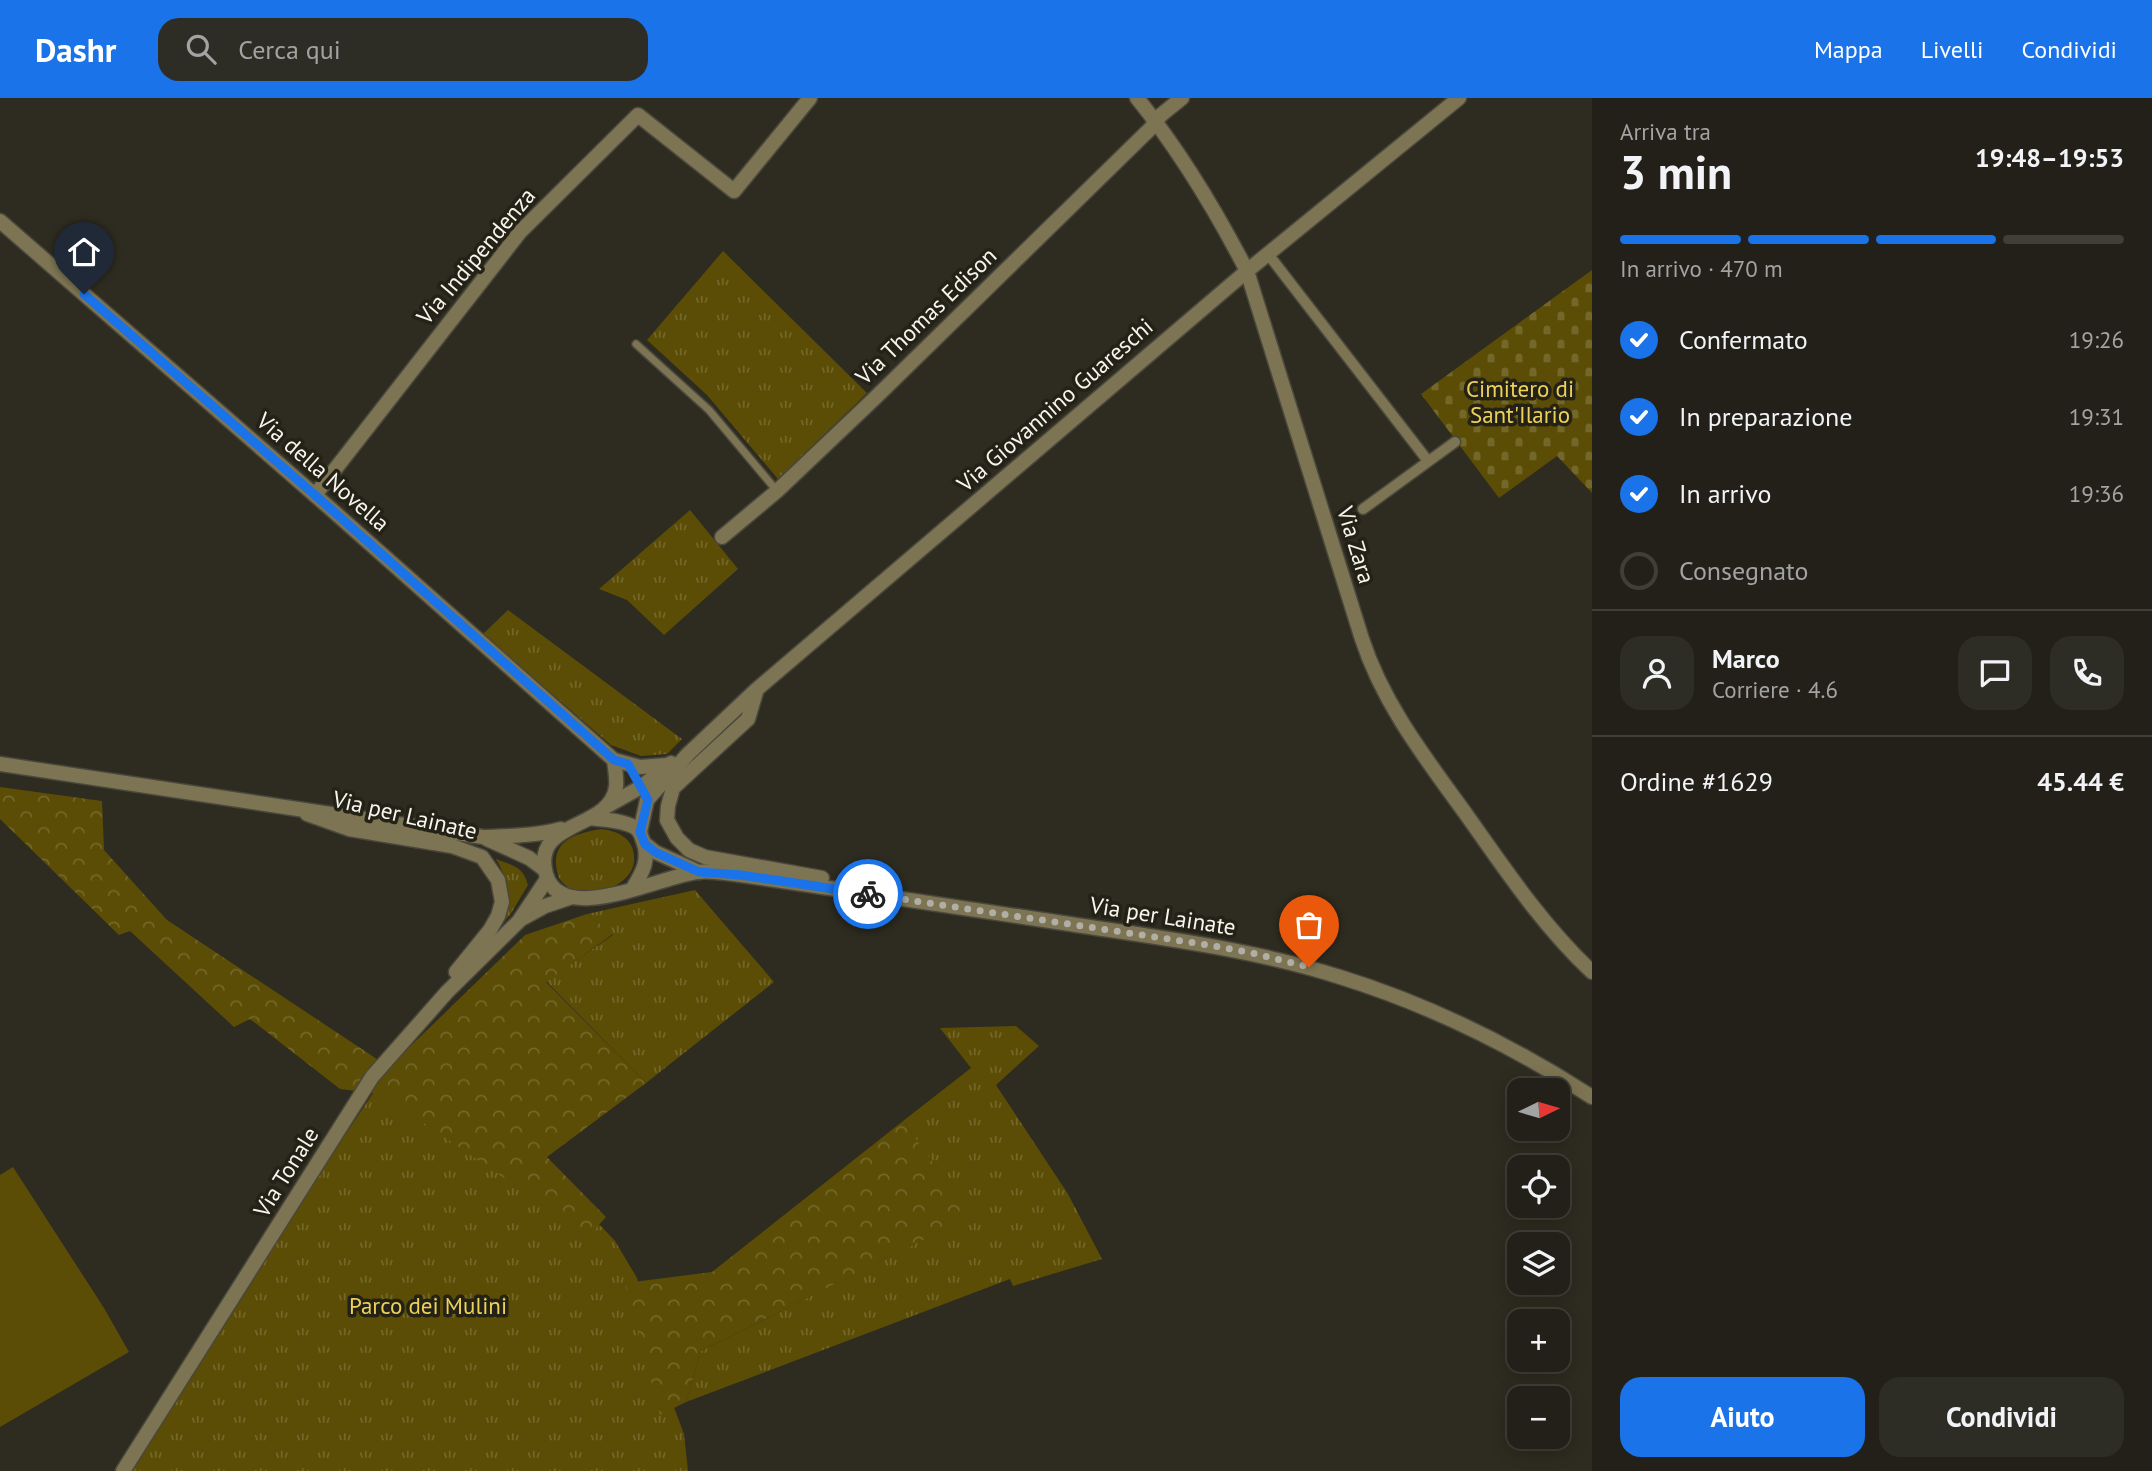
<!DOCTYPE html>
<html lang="it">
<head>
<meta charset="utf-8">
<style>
  body { margin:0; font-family:"PT Sans",sans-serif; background:#2e2d25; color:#f1f3f6; height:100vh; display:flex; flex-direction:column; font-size:26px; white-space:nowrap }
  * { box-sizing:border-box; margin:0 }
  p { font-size:23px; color:#a2a3a2 }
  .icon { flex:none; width:38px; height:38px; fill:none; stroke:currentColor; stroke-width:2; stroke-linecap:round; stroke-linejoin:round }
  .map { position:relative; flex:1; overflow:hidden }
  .panel { display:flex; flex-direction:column; background:#222018; width:560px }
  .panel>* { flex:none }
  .needle { width:46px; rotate:85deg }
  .controls { position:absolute; left:1507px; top:980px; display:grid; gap:14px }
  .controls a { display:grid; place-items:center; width:63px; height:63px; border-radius:14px; background:#222018; box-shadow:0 4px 18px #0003,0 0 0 2px #3f3e37; font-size:35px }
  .pin { position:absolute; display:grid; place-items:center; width:60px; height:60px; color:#fff; margin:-72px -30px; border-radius:50% 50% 50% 0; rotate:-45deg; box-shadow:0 0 7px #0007 }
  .pin .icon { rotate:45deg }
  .courier { position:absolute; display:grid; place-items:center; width:70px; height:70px; margin:-35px; border:5px solid #1a73e8; border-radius:50%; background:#fff; color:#222; box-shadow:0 2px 9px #0007 }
  .summary em { font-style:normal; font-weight:600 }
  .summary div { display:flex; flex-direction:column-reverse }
  .summary { display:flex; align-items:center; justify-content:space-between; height:119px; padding:0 28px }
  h1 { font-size:46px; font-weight:600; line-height:52px }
  .bar { display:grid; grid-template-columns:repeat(4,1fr); gap:10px 7px; align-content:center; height:84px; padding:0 28px }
  .bar i { height:9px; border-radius:5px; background:#3f3e37 }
  .bar .selected { background:#1a73e8 }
  .bar p { grid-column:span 4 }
  .line { display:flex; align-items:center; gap:18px; padding:0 28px; border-top:2px solid #3f3e37 }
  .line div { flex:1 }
  .round { display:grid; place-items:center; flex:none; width:74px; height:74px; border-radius:21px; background:#2e2d25 }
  ol { padding:0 28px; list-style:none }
  li { display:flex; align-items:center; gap:21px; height:77px }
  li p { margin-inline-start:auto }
  li .icon { padding:7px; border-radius:50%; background:#1a73e8; color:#fff; stroke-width:4 }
  li:last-child { color:#a2a3a2 }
  li i { width:38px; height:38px; border:4px solid #3f3e37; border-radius:50% }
  .cta { display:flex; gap:14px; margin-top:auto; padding:14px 28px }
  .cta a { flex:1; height:80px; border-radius:21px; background:#1a73e8; color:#fff; font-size:28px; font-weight:600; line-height:80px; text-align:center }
  .cta a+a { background:#2e2d25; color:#f1f3f6 }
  header { display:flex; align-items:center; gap:42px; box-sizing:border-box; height:98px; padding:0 35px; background:#1a73e8; color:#fff }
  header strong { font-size:33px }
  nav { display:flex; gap:38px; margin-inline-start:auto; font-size:24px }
  .search { width:490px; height:63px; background:#2e2d25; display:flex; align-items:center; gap:18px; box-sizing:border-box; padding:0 24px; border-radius:21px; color:#a2a3a2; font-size:26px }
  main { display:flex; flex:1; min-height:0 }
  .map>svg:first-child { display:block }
</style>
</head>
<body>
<header>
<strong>Dashr</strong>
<div class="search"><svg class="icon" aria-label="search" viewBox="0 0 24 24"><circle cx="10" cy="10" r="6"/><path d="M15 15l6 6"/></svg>Cerca qui</div>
<nav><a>Mappa</a><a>Livelli</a><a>Condividi</a></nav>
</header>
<main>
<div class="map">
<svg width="1592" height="1373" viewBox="0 0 1592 1373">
  <defs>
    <pattern id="grass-tufts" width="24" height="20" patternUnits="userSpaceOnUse" patternTransform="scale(1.75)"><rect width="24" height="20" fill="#5b4d05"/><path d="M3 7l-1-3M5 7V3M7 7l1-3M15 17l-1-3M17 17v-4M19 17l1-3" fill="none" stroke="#73672a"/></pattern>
    <pattern id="forest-crowns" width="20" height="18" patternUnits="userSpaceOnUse" patternTransform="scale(1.75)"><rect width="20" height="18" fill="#5b4d05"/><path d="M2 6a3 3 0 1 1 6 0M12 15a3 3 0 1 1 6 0" fill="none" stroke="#73672a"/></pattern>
    <pattern id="cemetery-stones" width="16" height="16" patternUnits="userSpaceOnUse" patternTransform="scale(1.75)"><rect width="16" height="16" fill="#5b4d05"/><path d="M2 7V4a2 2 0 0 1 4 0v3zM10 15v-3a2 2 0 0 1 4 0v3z" fill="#73672a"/></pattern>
  </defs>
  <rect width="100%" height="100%" fill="#2e2b20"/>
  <!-- grass -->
  <g fill="url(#grass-tufts)">
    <path d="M723,153L867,295L778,381L707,297L647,242Z"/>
    <path d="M690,412L738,471L664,537L627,502L599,491Z"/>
    <path d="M508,512L682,641L667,656L641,658L611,647L483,536Z"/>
    <path d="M601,731C620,733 636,742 634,764C631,791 582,804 564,786C558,781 557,774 556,767C554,740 580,735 601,731Z"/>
    <path d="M496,761C513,768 523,768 528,787L510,817L503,824C508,800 509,782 496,761Z"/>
    <path d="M695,792L774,884L646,985L546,883L613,837L587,816Z"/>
    <path d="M1016,928L1039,948L996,987L1068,1096L1102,1161L1013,1188L1010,1181L686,1304L701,1253L970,1118L903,1023L971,970L940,930Z"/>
    <path d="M384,979L601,1128L615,1143L637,1180L658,1267L684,1336L688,1373H127L244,1187Z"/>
  </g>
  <!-- forest -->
  <g fill="url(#forest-crowns)">
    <path d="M0,689L102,703L104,752L167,822L389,969L525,837L587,816L613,836L546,884L646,985L547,1059L606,1119L589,1138L381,996L340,991L250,921L234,929L130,833L119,837L0,721Z"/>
    <path d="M903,1023L971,1118L701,1253L686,1304L660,1317L625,1185L712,1174Z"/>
  </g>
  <!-- cemetery -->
  <path fill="url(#cemetery-stones)" d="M1592,172V395L1557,358L1499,400L1421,296Z"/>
  <!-- pitch -->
  <path fill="#5b4d05" d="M13,1069L104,1210L129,1254L0,1329V1077Z"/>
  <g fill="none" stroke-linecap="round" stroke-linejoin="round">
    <!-- service casing -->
    <g stroke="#4a473d" stroke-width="10">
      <path id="service" d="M636,246L709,312L777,393"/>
    </g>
    <!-- pedestrian casing -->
    <g stroke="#4a473d" stroke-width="13">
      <g id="pedestrian">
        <path d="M1268,156L1428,363"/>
        <path d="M1363,411L1455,344"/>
      </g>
    </g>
    <!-- minor casing -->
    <g stroke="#4a473d" stroke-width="17">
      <g id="minor">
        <path d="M1137,0C1180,53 1216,113 1247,173L1362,541C1384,608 1427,662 1468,719C1507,774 1543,828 1592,874"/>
        <path d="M315,397L520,134L638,17L734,93L810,0"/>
        <path d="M722,439L777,393L876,299L1151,30L1161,17L1182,0"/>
        <path d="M307,716L349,731L452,748L482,759L498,782L502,804L498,818L490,832L456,874"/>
        <path d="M523,820L545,808L572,799"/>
        <path d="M123,1373L372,979L447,894L519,823L547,781"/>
      </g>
    </g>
    <!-- tertiary casing -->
    <g stroke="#4a473d" stroke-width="17">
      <g id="tertiary">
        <path d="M0,123L332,412L614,662"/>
        <path d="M756,594L748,621L673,690L668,708L667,722L677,740L689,752L705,759L822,780"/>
        <path d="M614,662C615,671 617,680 616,689C610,733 531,721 546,776C561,830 663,777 698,774C712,772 727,776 741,777C851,793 961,810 1070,826C1161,840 1252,851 1340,879C1430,907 1513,948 1592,999"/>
        <path d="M614,662L640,669L667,667"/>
        <path d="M0,666L483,739C509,738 536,738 561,731"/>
        <path d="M609,707L641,689L671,665"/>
        <path d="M590,720C604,722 622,722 634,729C640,732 641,737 643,743C650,761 643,774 633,790"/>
        <path d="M640,734L647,702L688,656L756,592L1247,173L1459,0"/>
        <path d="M487,741L529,760L545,772"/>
        <path d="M645,746L655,754L699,774"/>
      </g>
    </g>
    <!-- service -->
    <use href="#service" stroke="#7c7452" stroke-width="7"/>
    <!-- pedestrian -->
    <use href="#pedestrian" stroke="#7c7452" stroke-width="10"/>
    <!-- minor -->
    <use href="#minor" stroke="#7c7452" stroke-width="14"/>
    <!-- tertiary -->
    <use href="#tertiary" stroke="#7c7452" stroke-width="14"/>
  </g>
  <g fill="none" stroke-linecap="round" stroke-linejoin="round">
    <!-- done -->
    <path stroke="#b1aea6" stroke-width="7" stroke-dasharray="0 12.6" d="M868,796L1202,846L1248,854L1309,869"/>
    <!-- route -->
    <path stroke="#1a73e8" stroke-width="9" d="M84,196L332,412L614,662L628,666L648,702L640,734L645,746L655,754L699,774L741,777L868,796"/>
  </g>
  <g text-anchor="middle" stroke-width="7" stroke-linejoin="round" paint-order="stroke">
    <!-- street labels -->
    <g font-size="23" fill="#f7f5ee" stroke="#242216">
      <text transform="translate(476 158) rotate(-50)" y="8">Via Indipendenza</text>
      <text transform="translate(926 218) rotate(-44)" y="8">Via Thomas Edison</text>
      <text transform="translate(1055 307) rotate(-41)" y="8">Via Giovannino Guareschi</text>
      <text transform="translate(323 374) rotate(41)" y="8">Via della Novella</text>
      <text transform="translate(1356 447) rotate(73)" y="8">Via Zara</text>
      <text transform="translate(405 717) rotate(13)" y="8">Via per Lainate</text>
      <text transform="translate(1163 818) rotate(9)" y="8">Via per Lainate</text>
      <text transform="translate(286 1074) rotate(-58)" y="8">Via Tonale</text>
    </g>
    <!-- park labels -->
    <g font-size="23" fill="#edd258" stroke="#242216">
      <text x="1520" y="299">Cimitero di<tspan x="1520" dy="26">Sant'Ilario</tspan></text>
      <text x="428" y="1216">Parco dei Mulini</text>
    </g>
  </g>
</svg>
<div class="controls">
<a><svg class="needle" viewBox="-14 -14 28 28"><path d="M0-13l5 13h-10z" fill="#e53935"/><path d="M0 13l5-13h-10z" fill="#a2a3a2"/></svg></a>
<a><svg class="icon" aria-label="locate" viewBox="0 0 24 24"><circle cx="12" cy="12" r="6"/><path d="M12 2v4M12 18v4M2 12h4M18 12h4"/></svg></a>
<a><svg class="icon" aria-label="layers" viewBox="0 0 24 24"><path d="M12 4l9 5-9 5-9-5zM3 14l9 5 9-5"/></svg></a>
<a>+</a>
<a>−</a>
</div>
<div class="pin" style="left:1309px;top:869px;background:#ea580c"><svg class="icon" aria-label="bag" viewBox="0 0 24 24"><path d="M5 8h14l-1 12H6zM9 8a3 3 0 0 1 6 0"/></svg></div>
<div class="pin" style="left:84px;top:196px;background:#1f2937"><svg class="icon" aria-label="home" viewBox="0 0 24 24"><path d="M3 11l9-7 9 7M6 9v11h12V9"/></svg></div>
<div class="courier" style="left:868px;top:796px"><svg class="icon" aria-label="bike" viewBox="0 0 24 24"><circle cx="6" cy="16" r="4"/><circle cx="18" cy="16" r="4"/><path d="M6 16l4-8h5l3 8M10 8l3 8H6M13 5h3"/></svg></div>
</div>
<section class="panel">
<div class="summary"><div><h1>3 min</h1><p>Arriva tra</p></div><em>19:48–19:53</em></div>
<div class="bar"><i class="selected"></i><i class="selected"></i><i class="selected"></i><i></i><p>In arrivo · 470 m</p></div>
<ol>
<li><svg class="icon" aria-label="check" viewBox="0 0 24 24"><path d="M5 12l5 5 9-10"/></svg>Confermato<p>19:26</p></li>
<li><svg class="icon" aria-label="check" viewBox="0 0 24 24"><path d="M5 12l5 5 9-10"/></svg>In preparazione<p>19:31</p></li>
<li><svg class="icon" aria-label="check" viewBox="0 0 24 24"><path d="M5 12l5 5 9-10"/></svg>In arrivo<p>19:36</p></li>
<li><i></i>Consegnato</li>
</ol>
<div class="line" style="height:126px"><a class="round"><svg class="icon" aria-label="person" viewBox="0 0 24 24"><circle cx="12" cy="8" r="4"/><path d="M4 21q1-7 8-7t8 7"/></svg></a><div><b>Marco</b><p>Corriere · 4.6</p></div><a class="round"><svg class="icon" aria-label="chat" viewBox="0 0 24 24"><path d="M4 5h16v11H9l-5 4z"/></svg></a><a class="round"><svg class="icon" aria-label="phone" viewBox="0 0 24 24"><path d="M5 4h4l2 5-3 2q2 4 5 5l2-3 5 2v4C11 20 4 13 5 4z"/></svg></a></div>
<div class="line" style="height:91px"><div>Ordine #1629</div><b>45.44 €</b></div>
<div class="cta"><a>Aiuto</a><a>Condividi</a></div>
</section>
</main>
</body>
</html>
